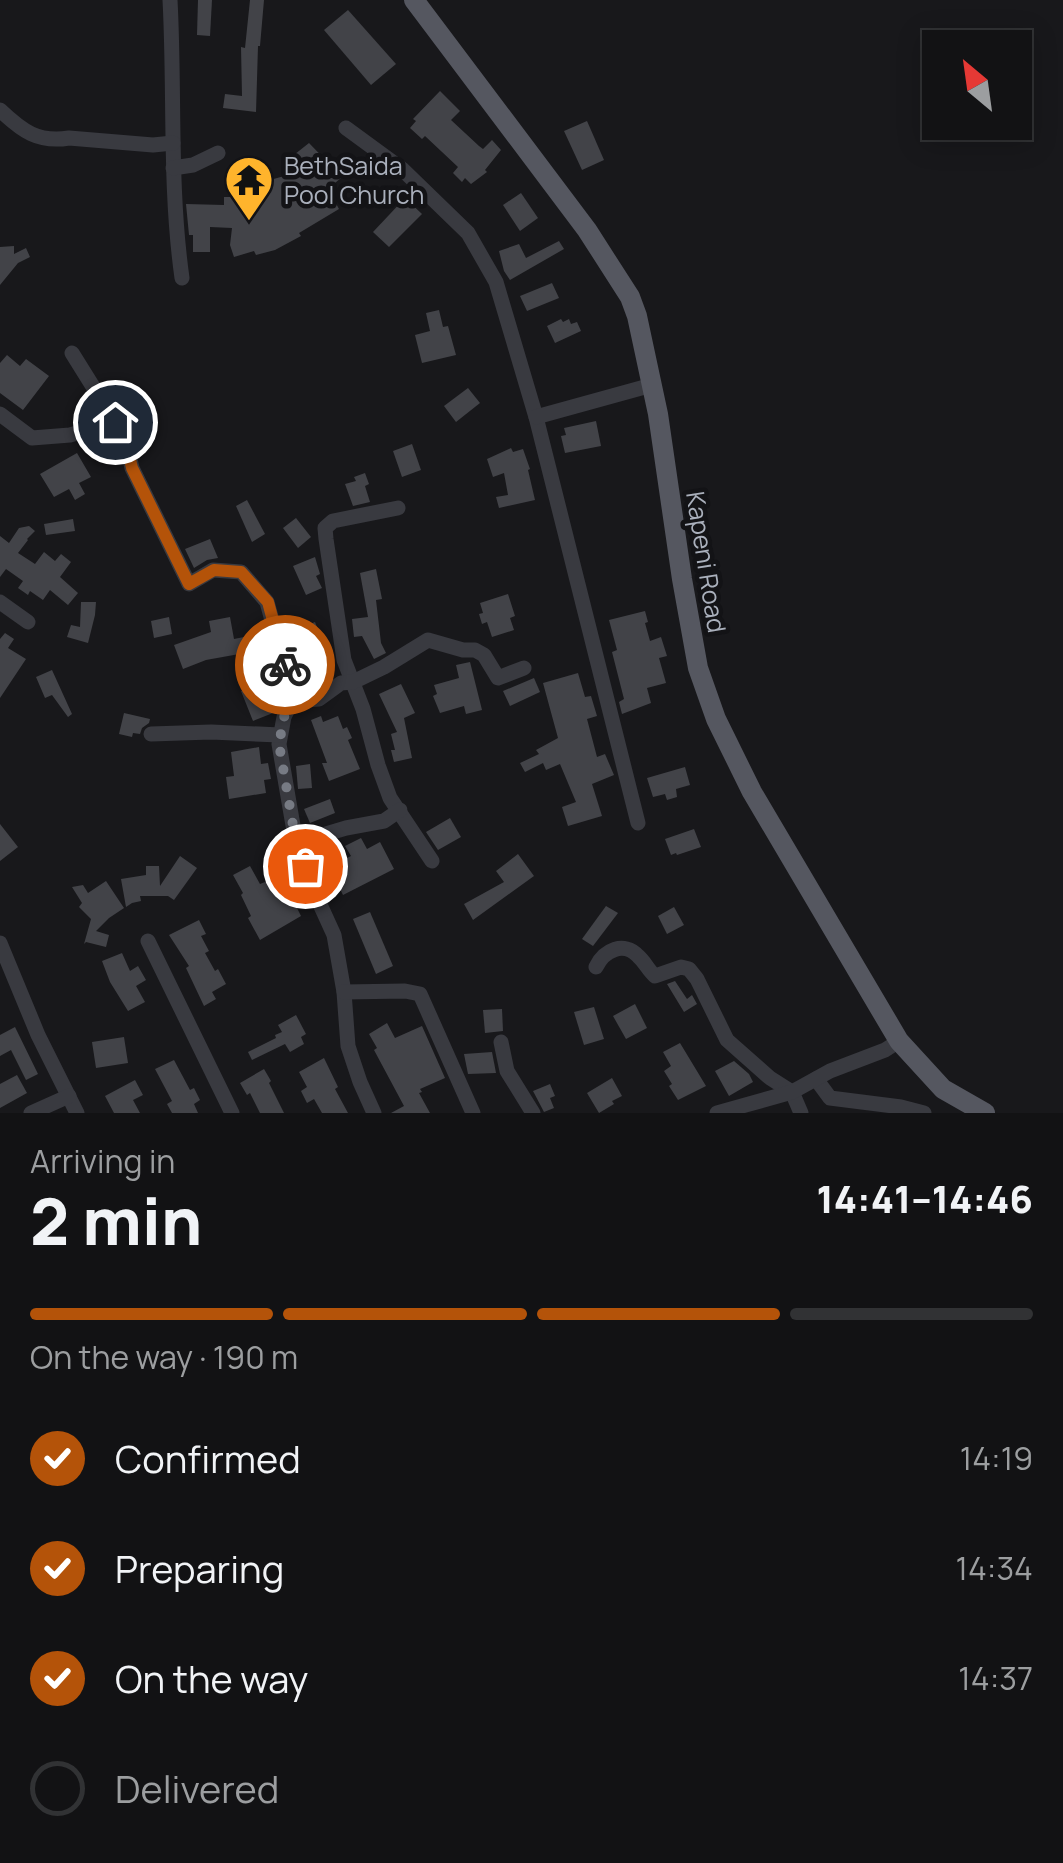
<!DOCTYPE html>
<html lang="en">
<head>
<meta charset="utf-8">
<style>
  body { margin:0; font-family:Manrope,sans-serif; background:#1b1b1d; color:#f1f3f6; height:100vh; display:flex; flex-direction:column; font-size:38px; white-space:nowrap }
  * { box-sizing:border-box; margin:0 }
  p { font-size:32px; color:#9c9ea0 }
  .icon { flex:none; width:55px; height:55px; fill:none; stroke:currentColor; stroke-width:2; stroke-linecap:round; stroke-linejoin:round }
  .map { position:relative; height:1113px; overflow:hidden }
  .details { display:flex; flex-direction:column; background:#121214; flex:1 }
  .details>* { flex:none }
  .needle { width:65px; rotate:331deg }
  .fabs { position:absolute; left:922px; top:30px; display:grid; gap:20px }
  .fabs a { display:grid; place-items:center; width:110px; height:110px; border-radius:0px; background:#121214; box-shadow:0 5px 25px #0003,0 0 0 2px #313234; font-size:50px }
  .pin { position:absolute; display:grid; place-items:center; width:85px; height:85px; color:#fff; margin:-42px; border:5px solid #fff; border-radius:50%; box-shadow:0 2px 10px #0007 }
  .courier { position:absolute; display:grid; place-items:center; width:100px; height:100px; margin:-50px; border:8px solid #b45309; border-radius:50%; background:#fff; color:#222; box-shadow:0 2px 12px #0007 }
  .head em { font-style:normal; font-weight:800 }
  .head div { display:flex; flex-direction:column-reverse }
  .head { display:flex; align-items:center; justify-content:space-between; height:170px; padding:0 30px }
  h1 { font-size:65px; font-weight:800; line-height:75px }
  .bar { display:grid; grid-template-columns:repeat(4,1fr); gap:15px 10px; align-content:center; height:120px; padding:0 30px }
  .bar i { height:12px; border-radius:8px; background:#313234 }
  .bar .selected { background:#b45309 }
  .bar p { grid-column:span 4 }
  ol { padding:0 30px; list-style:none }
  li { display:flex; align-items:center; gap:30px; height:110px }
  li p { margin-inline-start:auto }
  li .icon { padding:10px; border-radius:50%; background:#b45309; color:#fff; stroke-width:4 }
  li:last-child { color:#9c9ea0 }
  li i { width:55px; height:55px; border:5px solid #313234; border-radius:50% }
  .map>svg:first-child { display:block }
</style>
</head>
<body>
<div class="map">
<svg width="1063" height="1113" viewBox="0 0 1063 1113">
  <rect width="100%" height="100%" fill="#18181b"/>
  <!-- building -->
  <g fill="#424348">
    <path d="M198,0H212L210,36L197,35Z"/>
    <path d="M250,0H264L260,46H258L256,112L223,108L225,94L242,96L241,47L245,48Z"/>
    <path d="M348,10L396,64L371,85L324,30Z"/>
    <path d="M440,91L460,111L451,120L479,146L483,149L492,140L501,150L485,170L487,172L471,184L465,178L462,182L453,173L458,167L425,136L422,139L410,128L416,121L413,119Z"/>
    <path d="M587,121L604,160L582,170L564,131Z"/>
    <path d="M309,143L342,177L328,189L339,209L299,233L301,236L275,250L256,255L254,251L234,257L230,245L232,228L210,227V252H193V235H189L186,204L224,205V197H230V174H252V185L295,173L285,162Z"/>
    <path d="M521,193L538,218L520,231L503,205Z"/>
    <path d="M405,198L422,214L389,247L373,232Z"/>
    <path d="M559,241L564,249L510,280L504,271L499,251L519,244L526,258Z"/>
    <path d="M14,246V254L26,248L30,257L18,263L0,285V247Z"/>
    <path d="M552,283L559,298L527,311L520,296Z"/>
    <path d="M439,310L443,327L448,326L456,355L422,363L415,335L430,331L426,313Z"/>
    <path d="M561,319L563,322L569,319L571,324L577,322L581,331L555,343L547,326Z"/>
    <path d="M7,355L20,366L26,359L49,376L23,410L0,393V363Z"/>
    <path d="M468,388L480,403L456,422L444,406Z"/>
    <path d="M596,421L601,446L565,453L561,436L566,435L564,428Z"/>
    <path d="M412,444L421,470L402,477L393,451Z"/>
    <path d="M511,448L513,452L523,449L530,469L528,470L535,500L499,508L496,497L508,495L504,473L493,477L487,459Z"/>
    <path d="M77,453L91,477L79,483L85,494L75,500L69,489L54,497L40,474Z"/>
    <path d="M365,473L369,484L365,486L370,502L353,506L345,484L356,481L354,477Z"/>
    <path d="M247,500L265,534L252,542L236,506Z"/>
    <path d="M296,518L311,537L298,548L283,528Z"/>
    <path d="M73,519L75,531L46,535L44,524Z"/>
    <path d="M29,526L35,531L27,539L28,540L18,553L35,564L44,552L55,561L61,554L71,562L60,577L78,593L68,605L50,590L43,600L30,591L28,595L18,588L23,581L6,569L0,577V536L9,543L19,528Z"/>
    <path d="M210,539L218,558L207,560L194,568L185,549Z"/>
    <path d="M315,557L320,574L316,576L322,588L306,595L293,566Z"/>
    <path d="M376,569L382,599L376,600L381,643L386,653L374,659L362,636L354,637L352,619L368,617L360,573Z"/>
    <path d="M508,594L515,616L510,618L514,630L492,637L487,622L482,624L479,614L483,613L480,603Z"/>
    <path d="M81,602H96L95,615L88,643L67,637L71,625L80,627Z"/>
    <path d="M645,611L648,622L645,623L650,641L661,637L667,656L659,658L666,683L647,688L651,703L622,714L619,702L624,699L612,652L617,650L609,620Z"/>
    <path d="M169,617L172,634L154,638L151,621Z"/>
    <path d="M230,617L234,639L254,635L256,651L206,660L183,669L174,645L211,632L209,621Z"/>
    <path d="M315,622L323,643L318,644L327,679L315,688L307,689L298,653L293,655L287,633Z"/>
    <path d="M5,633L14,639L8,648L26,659L0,698V639Z"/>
    <path d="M470,662L482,710L466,714L464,706L440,713L433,696L437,694L434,685L459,678L456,665Z"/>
    <path d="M52,670L72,714L68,717L52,695L45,698L36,677Z"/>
    <path d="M578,673L585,697L591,696L597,716L587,719L597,757L605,754L614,775L592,784L602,816L568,826L562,807L576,802L560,764L546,770L543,763L525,772L520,763L539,754L536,750L558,738L543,683Z"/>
    <path d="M534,678L540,692L510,706L503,691Z"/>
    <path d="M260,683L273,713L253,721L241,691Z"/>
    <path d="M401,684L415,713L404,718L412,758L394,762L391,750H395L391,734L397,732L379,694Z"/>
    <path d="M124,713L150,719L149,723L142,728L140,734L133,733L132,737L119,734Z"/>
    <path d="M321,716L323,722L338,716L343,729L347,727L352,738L348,740L360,769L329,781L322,763H327L311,720Z"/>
    <path d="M259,747L261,764L268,763L271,779L264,780L266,793L229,799L226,777L234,776L231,752Z"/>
    <path d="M310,764L312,788L298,789L296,766Z"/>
    <path d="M685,767L690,785L676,789L677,797L667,800L665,794L653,797L647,778Z"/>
    <path d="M330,799L335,813L310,823L304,809Z"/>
    <path d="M450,818L461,837L438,850L426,832Z"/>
    <path d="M0,824L18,847L0,861Z"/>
    <path d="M694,829L701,847L677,855L676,853L671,855L665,839Z"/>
    <path d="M361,838L367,849L380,842L394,869L343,895L329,867L351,856L345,846Z"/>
    <path d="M518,854L534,876L473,920L464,904L504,882L496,871Z"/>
    <path d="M180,856L197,868L174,900L168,896H140L141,901L132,903L126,907L121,879L146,875V866H159L160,886Z"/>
    <path d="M250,866L260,884L280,876L290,902L293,900L301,916L260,940L248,918L251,916L241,895L243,893L233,875Z"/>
    <path d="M106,881L124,908L109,918L96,931L109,935L106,947L86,942L84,944L91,919L79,907L82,903L72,887L83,885L88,893Z"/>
    <path d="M606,906L618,913L593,946L582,939Z"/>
    <path d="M674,907L684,925L667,934L658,916Z"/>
    <path d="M370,912L393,966L376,974L353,919Z"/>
    <path d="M199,920L206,934L201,936L209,951L205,953L215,971L218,969L226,984L212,992L216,999L204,1006L186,968L189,966L169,935Z"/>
    <path d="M122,953L130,971L138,966L146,980L136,986L145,1002L128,1011L110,982L102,961Z"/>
    <path d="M675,981L687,999L692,995L697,1004L684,1012L667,984Z"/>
    <path d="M635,1004L647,1028L626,1039L613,1016Z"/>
    <path d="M594,1007L604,1039L584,1045L574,1012Z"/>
    <path d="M502,1009L503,1031L485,1033L483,1010Z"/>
    <path d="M296,1015L306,1034L301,1037L304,1044L290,1052L285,1044L252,1060L248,1052L276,1038L275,1035L282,1032L278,1025Z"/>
    <path d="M387,1023L395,1038L422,1026L445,1078L420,1089L422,1092L419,1093L430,1113H391L404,1106L374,1050L377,1048L369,1034Z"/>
    <path d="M15,1027L38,1074L26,1080L11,1050L0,1056V1035Z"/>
    <path d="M124,1037L128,1063L96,1068L92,1042Z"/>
    <path d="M680,1043L706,1086L678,1100L669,1086L672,1084L664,1071L671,1066L663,1052Z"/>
    <path d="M492,1052L496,1073L468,1074L464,1054Z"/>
    <path d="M324,1058L338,1087L335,1089L348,1113H322L314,1099L307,1103L301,1091L307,1087L299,1072Z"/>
    <path d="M174,1060L190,1090L194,1088L200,1100L194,1104L198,1113H172L167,1104L172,1101L155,1069Z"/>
    <path d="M734,1061L749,1074L753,1082L729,1096L715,1071Z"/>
    <path d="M264,1069L271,1081L269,1083L284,1113H260L250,1093L247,1095L240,1083Z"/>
    <path d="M17,1075L27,1093L0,1108V1084Z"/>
    <path d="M612,1078L622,1096L612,1101L614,1104L599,1113L587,1093Z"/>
    <path d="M135,1080L143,1095L133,1100L140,1113H114L105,1096Z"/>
    <path d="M550,1084L555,1096L550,1098L554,1108L544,1112L533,1091Z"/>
  </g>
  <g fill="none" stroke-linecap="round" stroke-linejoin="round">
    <!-- minor -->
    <g stroke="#393a40" stroke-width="15">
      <path d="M170,0C175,93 169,185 182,278"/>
      <path d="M0,110C22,131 38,143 69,138L153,145L173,143"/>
      <path d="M346,128L402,169L468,233L496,282L536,417L638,823"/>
      <path d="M173,168L193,165L218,153"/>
      <path d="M72,353L125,438L132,468L189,584L213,570L241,572L267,602L290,687L292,701L284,717L279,744L296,843L313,889L334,935L344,992L348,1046L360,1082L374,1113"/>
      <path d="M0,414L32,438L70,435L115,422"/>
      <path d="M536,417L652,385"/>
      <path d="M398,508L333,521L325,528L326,539L344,660L363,709L378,765L390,798L432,861"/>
      <path d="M0,602L28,622"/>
      <path d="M292,701L319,699L341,683L353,682L384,667L428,640L463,650H475L484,655L498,678L524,668"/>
      <path d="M151,734L211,732L280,735"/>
      <path d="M296,843L346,828L384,821L400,810"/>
      <path d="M148,941L232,1113"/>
      <path d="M0,943L38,1035L77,1113"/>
      <path d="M596,967C604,950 624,941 638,956C645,962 648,970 655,976L681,967L689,969L697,979L727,1040L770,1078L792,1092L801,1113"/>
      <path d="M344,992L405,991L420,994L473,1113"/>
      <path d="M501,1042L507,1071L533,1113"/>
      <path d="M816,1079L830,1098L901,1107L924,1113"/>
      <path d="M31,1113L69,1096"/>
      <path d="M717,1113L792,1092L830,1071L885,1050L899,1041"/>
    </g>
    <!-- major -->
    <path stroke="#555760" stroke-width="20" d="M414,0L587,230L630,297L637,316L658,414L682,579L698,668L716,719L752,792L899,1041L943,1089L985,1113"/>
  </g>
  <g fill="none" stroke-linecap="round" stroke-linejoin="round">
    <!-- done -->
    <path stroke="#777b84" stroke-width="10" stroke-dasharray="0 18" d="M285,665L292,701L284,717L279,744L296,843L305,866"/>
    <!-- route -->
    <path stroke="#b45309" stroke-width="12" d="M115,422L125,438L132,468L189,584L214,570L241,572L268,602L285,665"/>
  </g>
  <!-- icons -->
  <defs>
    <g id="temple-pin" transform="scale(2.5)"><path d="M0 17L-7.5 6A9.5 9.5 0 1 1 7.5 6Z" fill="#ffb42c" stroke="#131316"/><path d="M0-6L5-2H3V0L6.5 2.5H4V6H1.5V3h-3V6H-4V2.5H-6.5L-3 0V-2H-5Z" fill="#111"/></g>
  </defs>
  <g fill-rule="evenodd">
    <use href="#temple-pin" x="249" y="180"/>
  </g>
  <g text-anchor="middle" stroke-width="9" stroke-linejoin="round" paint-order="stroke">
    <!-- poi labels -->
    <g font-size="25" fill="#aab0bc" stroke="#131316" text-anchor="start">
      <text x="284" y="175">BethSaida<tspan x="284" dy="29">Pool Church</tspan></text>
    </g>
    <!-- street labels -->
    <g font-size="25" fill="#aab0bc" stroke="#131316">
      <text transform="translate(706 562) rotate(81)" y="9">Kapeni Road</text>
    </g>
  </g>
</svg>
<div class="fabs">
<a><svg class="needle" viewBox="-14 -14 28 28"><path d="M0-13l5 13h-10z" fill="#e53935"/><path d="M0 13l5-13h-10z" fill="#9c9ea0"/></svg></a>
</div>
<div class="pin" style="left:305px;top:866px;background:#ea580c"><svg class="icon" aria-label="bag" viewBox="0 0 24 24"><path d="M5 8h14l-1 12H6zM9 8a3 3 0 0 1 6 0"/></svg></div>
<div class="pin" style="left:115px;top:422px;background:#1f2937"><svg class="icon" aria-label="home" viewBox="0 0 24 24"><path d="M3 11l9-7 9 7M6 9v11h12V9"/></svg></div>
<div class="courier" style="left:285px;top:665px"><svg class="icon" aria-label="bike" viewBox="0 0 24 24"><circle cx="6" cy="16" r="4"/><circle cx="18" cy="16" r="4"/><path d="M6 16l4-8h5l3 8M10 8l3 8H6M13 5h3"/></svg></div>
</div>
<section class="details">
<div class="head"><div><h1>2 min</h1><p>Arriving in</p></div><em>14:41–14:46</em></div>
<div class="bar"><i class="selected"></i><i class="selected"></i><i class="selected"></i><i></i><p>On the way · 190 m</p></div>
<ol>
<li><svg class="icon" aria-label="check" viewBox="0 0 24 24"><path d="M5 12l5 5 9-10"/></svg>Confirmed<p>14:19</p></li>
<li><svg class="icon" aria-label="check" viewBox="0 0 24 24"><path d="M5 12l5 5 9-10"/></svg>Preparing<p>14:34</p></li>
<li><svg class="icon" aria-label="check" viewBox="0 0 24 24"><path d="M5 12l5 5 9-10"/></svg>On the way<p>14:37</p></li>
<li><i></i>Delivered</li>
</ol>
</section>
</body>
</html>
